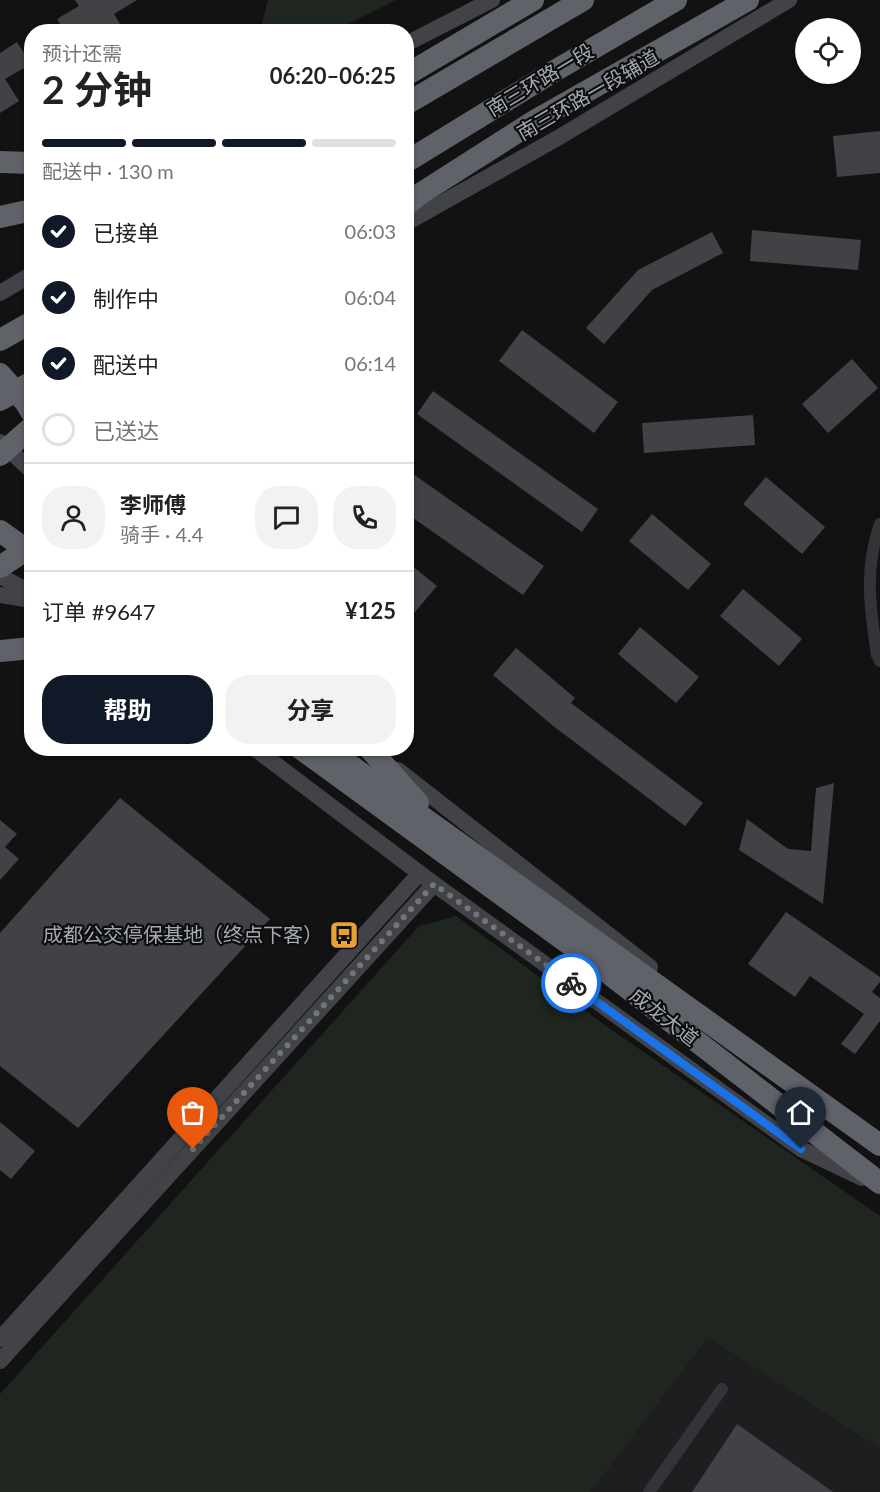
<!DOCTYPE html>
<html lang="zh">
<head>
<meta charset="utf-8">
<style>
  body { margin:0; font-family:Lato,"Noto Sans SC",sans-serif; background:#f2f2f2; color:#222; height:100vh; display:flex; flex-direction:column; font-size:22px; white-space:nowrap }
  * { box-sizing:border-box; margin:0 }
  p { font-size:20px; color:#767676 }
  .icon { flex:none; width:33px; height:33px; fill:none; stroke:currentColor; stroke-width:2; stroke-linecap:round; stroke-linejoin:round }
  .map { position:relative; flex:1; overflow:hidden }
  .sheet { position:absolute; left:24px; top:24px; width:390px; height:732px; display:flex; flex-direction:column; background:#fff; border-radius:24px; box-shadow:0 2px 4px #0004 }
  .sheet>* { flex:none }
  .controls { position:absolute; left:795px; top:18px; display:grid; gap:12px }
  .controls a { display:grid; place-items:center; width:66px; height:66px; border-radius:50%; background:#fff; box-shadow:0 2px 4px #0004; font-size:30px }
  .pin { position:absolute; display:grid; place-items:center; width:51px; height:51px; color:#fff; margin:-62px -26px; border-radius:50% 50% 50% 0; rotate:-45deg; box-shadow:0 0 6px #0007 }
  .pin .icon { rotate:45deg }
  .courier { position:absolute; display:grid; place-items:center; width:60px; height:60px; margin:-30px; border:4px solid #1a73e8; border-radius:50%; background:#fff; color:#222; box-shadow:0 2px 8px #0007 }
  .summary em { font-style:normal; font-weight:700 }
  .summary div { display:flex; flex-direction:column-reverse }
  .summary { display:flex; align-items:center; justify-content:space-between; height:102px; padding:0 18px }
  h1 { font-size:39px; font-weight:700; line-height:45px }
  .bar { display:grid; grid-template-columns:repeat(4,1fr); gap:9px 6px; align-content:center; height:72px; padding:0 18px }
  .bar i { height:8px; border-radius:4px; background:#e0e0e0 }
  .bar .current { background:#111827 }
  .bar p { grid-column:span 4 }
  .line { display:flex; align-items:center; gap:15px; padding:0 18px; border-top:2px solid #e0e0e0 }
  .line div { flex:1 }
  .round { display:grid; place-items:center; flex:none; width:63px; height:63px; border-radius:24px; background:#f2f2f2 }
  ol { padding:0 18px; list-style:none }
  li { display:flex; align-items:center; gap:18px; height:66px }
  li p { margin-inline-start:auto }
  li .icon { padding:6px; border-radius:50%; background:#111827; color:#fff; stroke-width:4 }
  li:last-child { color:#767676 }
  li i { width:33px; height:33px; border:3px solid #e0e0e0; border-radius:50% }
  .button { display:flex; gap:12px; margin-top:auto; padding:12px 18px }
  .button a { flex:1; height:69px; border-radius:24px; background:#111827; color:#fff; font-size:24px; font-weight:700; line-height:69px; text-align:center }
  .button a+a { background:#f2f2f2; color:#222 }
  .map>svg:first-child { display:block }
</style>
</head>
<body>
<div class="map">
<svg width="880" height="1492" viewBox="0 0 880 1492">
  <rect width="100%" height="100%" fill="#121213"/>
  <!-- built -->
  <path fill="#1e1e20" d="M708,1338L880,1449V1492H591Z"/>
  <!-- green -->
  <g fill="#1e261f">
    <path d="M268,0H396L335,31H260Z"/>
    <path d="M456,916L609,1028L880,1216V1449L708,1338L591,1492H0V1394L419,926Z"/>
  </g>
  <!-- building -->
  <g fill="#414246">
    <path d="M75,0H137L114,14L125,32H65L57,19L79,6Z"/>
    <path d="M17,42L31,64L5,79L19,101L0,113V53Z"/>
    <path d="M880,131V173L837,177L833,136Z"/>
    <path d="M752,230L861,240L858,270L750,261Z"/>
    <path d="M712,232L723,253L652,290L604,344L586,328L638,270Z"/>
    <path d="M522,330L618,402L594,433L499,361Z"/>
    <path d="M852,359L878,388L828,433L802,404Z"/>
    <path d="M433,391L598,509L582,532L417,414Z"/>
    <path d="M753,415L755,445L644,453L642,423Z"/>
    <path d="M406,469L544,566L523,595L406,513Z"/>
    <path d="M766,477L825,527L802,554L743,504Z"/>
    <path d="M652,514L711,564L688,590L629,541Z"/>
    <path d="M406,561L437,586L414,613L406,607Z"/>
    <path d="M743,589L802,639L779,666L720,616Z"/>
    <path d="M640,627L699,677L676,703L618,654Z"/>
    <path d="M516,648L575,698L571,703L703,803L685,826L552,725L493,675Z"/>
    <path d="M834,783L823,904L739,850L747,819L788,849L811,851L816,788Z"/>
    <path d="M120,798L270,919L78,1128L0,1066V933Z"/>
    <path d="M0,820L17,834L5,847L19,859L0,880Z"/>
    <path d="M786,912L880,977V982L872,992L880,998V1021L855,1054L841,1044L864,1014L810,976L795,997L748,964Z"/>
    <path d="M0,1122L35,1151L11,1179L0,1170Z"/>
    <path d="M737,1424L833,1492H692Z"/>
  </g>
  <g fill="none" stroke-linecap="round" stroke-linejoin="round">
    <!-- street -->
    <g stroke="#333438" stroke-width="12">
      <path d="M880,524C864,570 870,608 877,655L880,661"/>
      <path d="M649,1492L722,1389"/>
    </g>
    <!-- secondary -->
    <g stroke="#414348" stroke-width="16">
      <path d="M406,44L492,0"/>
      <path d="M406,223L556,139L789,0"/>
      <path d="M0,293L32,274"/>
      <path d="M0,442L32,471"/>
      <path d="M0,576L32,593"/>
      <path d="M0,595L32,600"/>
      <path d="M254,748L434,884L801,1149L862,1178"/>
      <path d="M398,770L650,967"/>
      <path d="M0,1339L419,874"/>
      <path d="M0,1361L434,884"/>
    </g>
    <!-- highway -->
    <g stroke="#5f6269" stroke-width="22">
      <path d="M406,75L533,0"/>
      <path d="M406,104L583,0"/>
      <path d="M0,162L32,163"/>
      <path d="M406,162L551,73L676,0"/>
      <path d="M406,205L420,194L536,120L748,0"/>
      <path d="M0,217L32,210"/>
      <path d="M0,340L32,322"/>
      <path d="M0,567L32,546"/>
      <path d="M0,651L32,648"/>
      <path d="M300,748L590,959L880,1183"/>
      <path d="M369,748L418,803"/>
      <path d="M333,753L880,1145"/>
    </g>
    <!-- highway-bridge -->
    <g stroke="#5f6269" stroke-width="22">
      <path d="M0,374L26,403L32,413"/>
      <path d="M0,400L32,382"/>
      <path d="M0,455L32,427"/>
      <path d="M0,531L32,554"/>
    </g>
  </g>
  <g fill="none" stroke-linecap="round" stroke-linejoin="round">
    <!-- done -->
    <path stroke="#71757b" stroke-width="6" stroke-dasharray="0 10.8" d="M193,1149L434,884L571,983"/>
    <!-- route -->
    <path stroke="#1a73e8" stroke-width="8" d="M571,983L801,1149"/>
  </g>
  <!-- icons -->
  <defs>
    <g id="bus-square" transform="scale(1.5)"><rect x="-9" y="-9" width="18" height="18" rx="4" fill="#e9a134" stroke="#0d0d0e"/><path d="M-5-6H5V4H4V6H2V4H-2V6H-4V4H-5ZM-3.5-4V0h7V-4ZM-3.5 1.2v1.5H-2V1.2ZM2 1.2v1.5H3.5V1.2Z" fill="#111"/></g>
  </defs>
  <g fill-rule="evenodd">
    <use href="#bus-square" x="344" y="935"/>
  </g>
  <g text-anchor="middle" stroke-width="4.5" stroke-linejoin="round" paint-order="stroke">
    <!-- street labels -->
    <g font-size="20" fill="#a4aab3" stroke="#0d0d0e">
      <text transform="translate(540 80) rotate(-31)" y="7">南三环路一段</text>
      <text transform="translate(588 95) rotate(-30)" y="7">南三环路一段辅道</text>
      <text transform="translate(664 1017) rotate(38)" y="7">成龙大道</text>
    </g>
    <!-- poi labels -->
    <g font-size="20" fill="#a4aab3" stroke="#0d0d0e" text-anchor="end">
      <text x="323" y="942">成都公交停保基地（终点下客）</text>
    </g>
  </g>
</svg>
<div class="controls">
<a><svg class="icon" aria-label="locate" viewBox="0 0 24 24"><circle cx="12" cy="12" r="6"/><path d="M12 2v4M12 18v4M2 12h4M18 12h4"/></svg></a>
</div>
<div class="pin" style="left:193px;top:1149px;background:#ea580c"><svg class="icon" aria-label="bag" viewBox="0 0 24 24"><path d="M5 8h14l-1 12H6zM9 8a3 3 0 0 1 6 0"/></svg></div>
<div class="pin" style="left:801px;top:1149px;background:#1f2937"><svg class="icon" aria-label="home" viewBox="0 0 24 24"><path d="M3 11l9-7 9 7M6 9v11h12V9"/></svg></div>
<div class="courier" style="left:571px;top:983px"><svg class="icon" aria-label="bike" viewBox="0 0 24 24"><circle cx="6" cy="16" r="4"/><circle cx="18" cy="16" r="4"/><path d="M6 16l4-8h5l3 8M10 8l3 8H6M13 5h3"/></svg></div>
<section class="sheet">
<div class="summary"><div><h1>2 分钟</h1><p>预计还需</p></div><em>06:20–06:25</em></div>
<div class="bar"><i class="current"></i><i class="current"></i><i class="current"></i><i></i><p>配送中 · 130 m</p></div>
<ol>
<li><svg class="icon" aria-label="check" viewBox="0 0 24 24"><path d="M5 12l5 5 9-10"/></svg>已接单<p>06:03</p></li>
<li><svg class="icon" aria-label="check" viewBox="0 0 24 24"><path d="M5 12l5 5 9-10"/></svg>制作中<p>06:04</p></li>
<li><svg class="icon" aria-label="check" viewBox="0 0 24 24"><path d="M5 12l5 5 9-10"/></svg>配送中<p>06:14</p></li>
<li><i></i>已送达</li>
</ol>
<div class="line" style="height:108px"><a class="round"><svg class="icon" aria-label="person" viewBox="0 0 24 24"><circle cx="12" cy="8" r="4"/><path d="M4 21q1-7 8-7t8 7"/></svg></a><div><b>李师傅</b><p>骑手 · 4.4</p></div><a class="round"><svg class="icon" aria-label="chat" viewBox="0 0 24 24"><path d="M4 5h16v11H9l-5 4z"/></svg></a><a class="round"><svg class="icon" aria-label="phone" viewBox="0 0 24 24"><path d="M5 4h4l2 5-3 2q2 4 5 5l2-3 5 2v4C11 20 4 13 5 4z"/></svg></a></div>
<div class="line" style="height:78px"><div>订单 #9647</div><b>¥125</b></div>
<div class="button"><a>帮助</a><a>分享</a></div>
</section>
</div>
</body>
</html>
